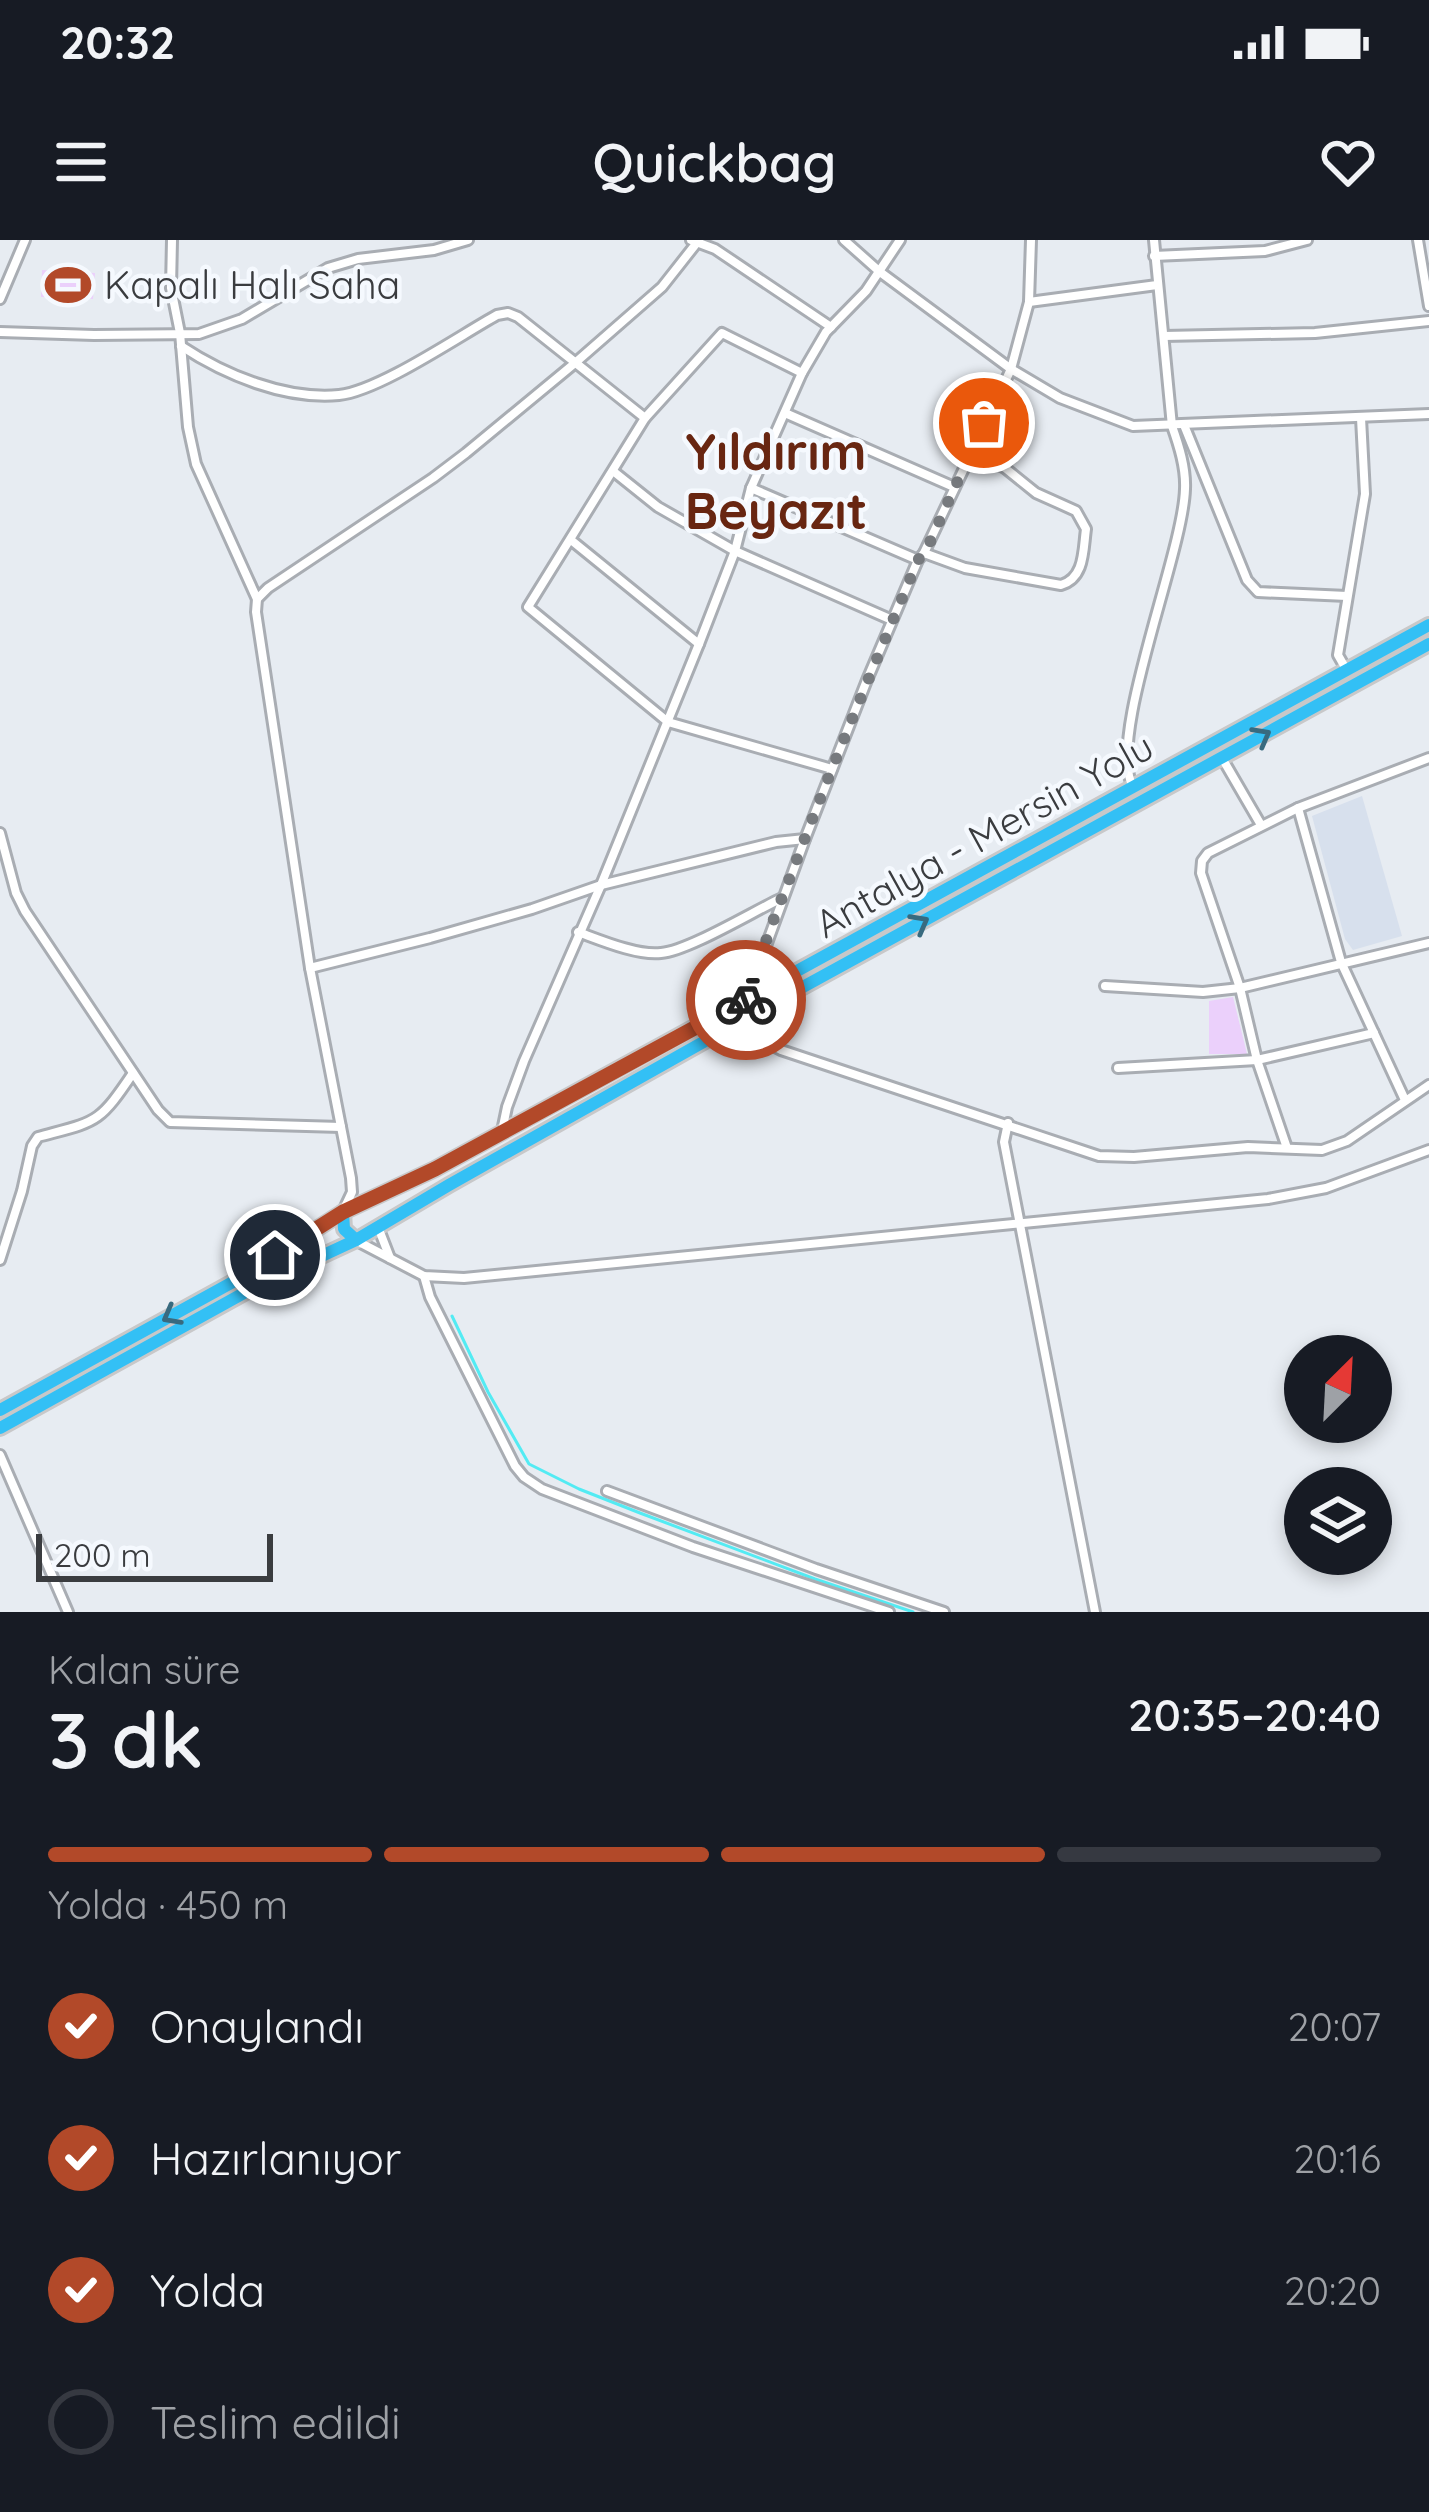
<!DOCTYPE html>
<html lang="tr">
<head>
<meta charset="utf-8">
<style>
  body { margin:0; font-family:Quicksand,sans-serif; background:#20242c; color:#f1f3f6; height:100vh; display:flex; flex-direction:column; font-size:45px; white-space:nowrap }
  * { box-sizing:border-box; margin:0 }
  p { font-size:39px; color:#9ea1a6 }
  .icon { flex:none; width:66px; height:66px; fill:none; stroke:currentColor; stroke-width:2; stroke-linecap:round; stroke-linejoin:round }
  .map { position:relative; height:1372px; overflow:hidden }
  .panel { display:flex; flex-direction:column; background:#171b24; flex:1 }
  .panel>* { flex:none }
  .needle { width:78px; rotate:24deg }
  .controls { position:absolute; left:1284px; top:1095px; display:grid; gap:24px }
  .controls a { display:grid; place-items:center; width:108px; height:108px; border-radius:50%; background:#171b24; box-shadow:0 6px 18px #0003; font-size:60px }
  .scale { position:absolute; left:36px; bottom:30px; width:237px; box-sizing:border-box; padding-left:12px; border:6px solid #3a3c3f; border-top:0; font-size:33px; line-height:42px; white-space:nowrap; color:#3a3c3f; -webkit-text-stroke:9px #f5f9fe; paint-order:stroke }
  .pin { position:absolute; display:grid; place-items:center; width:102px; height:102px; color:#fff; margin:-51px; border:6px solid #fff; border-radius:50%; box-shadow:0 3px 12px #0007 }
  .courier { position:absolute; display:grid; place-items:center; width:120px; height:120px; margin:-60px; border:9px solid #b24929; border-radius:50%; background:#fff; color:#222; box-shadow:0 3px 15px #0007 }
  .overview em { font-style:normal; font-weight:600 }
  .overview div { display:flex; flex-direction:column-reverse }
  .overview { display:flex; align-items:center; justify-content:space-between; height:204px; padding:0 48px }
  h1 { font-size:78px; font-weight:600; line-height:90px }
  .bar { display:grid; grid-template-columns:repeat(4,1fr); gap:18px 12px; align-content:center; height:144px; padding:0 48px }
  .bar i { height:15px; border-radius:9px; background:#363941 }
  .bar .active { background:#b24929 }
  .bar p { grid-column:span 4 }
  ol { padding:0 48px; list-style:none }
  li { display:flex; align-items:center; gap:36px; height:132px }
  li p { margin-inline-start:auto }
  li .icon { padding:12px; border-radius:50%; background:#b24929; color:#fff; stroke-width:4 }
  li:last-child { color:#9ea1a6 }
  li i { width:66px; height:66px; border:6px solid #363941; border-radius:50% }
  .status { display:flex; justify-content:space-between; align-items:center; height:84px; padding:0 60px; background:#171b24; direction:ltr }
  .status svg { height:33px; fill:currentColor }
  header { display:flex; justify-content:space-between; align-items:center; height:156px; padding:0 48px; background:#171b24; font-size:54px; font-weight:600 }
  .map>svg:first-child { display:block }
</style>
</head>
<body>
<div class="status"><b>20:32</b><svg viewBox="0 0 49 12"><path d="M0 12V9h3v3zM5 12V6h3v6zM10 12V3h3v9zM15 12V0h3v12zM26 1h20v11H26zM47 4h2v5h-2z"/></svg></div>
<header><svg class="icon" aria-label="menu" viewBox="0 0 24 24"><path d="M4 6h16M4 12h16M4 18h16"/></svg>Quickbag<svg class="icon" aria-label="heart" viewBox="0 0 24 24"><path d="M12 20l-8-8c-3-5 5-10 8-4 3-6 11-1 8 4z"/></svg></header>
<div class="map">
<svg width="1429" height="1372" viewBox="0 0 1429 1372">
  <rect width="100%" height="100%" fill="#e7ecf2"/>
  <!-- built -->
  <path fill="#d7e0ed" d="M1362,556L1402,696L1353,710L1345,699L1312,576Z"/>
  <!-- green -->
  <g fill="#ebd0fb">
    <path d="M42,30L95,33L93,59L41,57Z"/>
    <path d="M1233,757L1247,814H1209V761Z"/>
  </g>
  <g fill="none" stroke-linecap="round" stroke-linejoin="round">
    <!-- stream -->
    <path stroke="#53ebf3" stroke-width="3" d="M452,1076L488,1152L529,1224L579,1249L640,1273L815,1339L913,1372"/>
    <!-- minor casing -->
    <g stroke="#a9adb3" stroke-width="14">
      <g id="minor">
        <path d="M172,0L171,48L180,93L188,187L196,224L257,359"/>
        <path d="M691,0L715,9L831,87"/>
        <path d="M844,0L880,32L1011,129L1060,158L1133,186L1429,174"/>
        <path d="M1418,0L1429,66"/>
        <path d="M1154,16L1265,11L1307,0"/>
        <path d="M0,59L25,0"/>
        <path d="M1029,62L1157,45"/>
        <path d="M0,92L94,95L199,94L242,79L328,28L358,19L434,10L468,0"/>
        <path d="M1164,96L1315,93L1429,81"/>
        <path d="M181,106C225,135 285,160 339,155C379,151 459,96 497,75L508,73L518,77L645,178"/>
        <path d="M802,133L722,93L645,178L528,367L668,482L832,529"/>
        <path d="M785,173L954,247"/>
        <path d="M1184,185L1247,340L1258,352L1347,356"/>
        <path d="M613,231L658,267L735,311L892,380"/>
        <path d="M751,248L918,320"/>
        <path d="M571,300L699,404"/>
        <path d="M924,313L965,328L1061,345C1085,338 1083,310 1086,289L1076,271L1036,253L1005,228L971,210"/>
        <path d="M1346,429L1338,415L1365,254L1361,178"/>
        <path d="M1222,518L1261,585"/>
        <path d="M1133,547C1106,498 1183,315 1185,249C1186,228 1179,206 1172,186L1154,0"/>
        <path d="M1298,568L1341,722L1405,860"/>
        <path d="M0,593L16,653L25,671L158,870L170,882L341,887"/>
        <path d="M578,692C600,700 638,716 661,713C688,711 754,671 782,658"/>
        <path d="M310,728L430,698L532,669L601,645L776,602L805,599"/>
        <path d="M1105,746L1203,752L1240,748L1429,703"/>
        <path d="M750,757L755,736L805,599L867,440L918,320L924,313L1011,129L1029,62L1031,0"/>
        <path d="M739,782L752,795L781,810L1099,916L1134,917L1248,907L1322,910L1347,901L1429,845"/>
        <path d="M1118,828L1257,820L1374,793"/>
        <path d="M1008,883L1004,902L1095,1372"/>
        <path d="M502,891L507,867L524,821L601,645L699,404L735,311L751,248L802,133L826,92L866,51L900,0"/>
        <path d="M1287,908L1257,820L1240,748L1201,633L1202,621L1208,613L1298,568L1429,518"/>
        <path d="M344,969L352,952L351,938L310,728L256,372L257,359L268,348L433,238L466,213L575,123L662,47L699,0"/>
        <path d="M378,987L390,1018"/>
        <path d="M357,1001L424,1036L464,1038L1268,959L1326,948L1429,910"/>
        <path d="M0,1020L22,951L32,906L38,897C97,881 98,885 133,833"/>
        <path d="M424,1036L430,1057L515,1226L524,1237L542,1249L693,1307L889,1372"/>
        <path d="M0,1215L68,1372"/>
        <path d="M607,1251L816,1329L944,1372"/>
      </g>
    </g>
    <!-- highway casing -->
    <g stroke="#c8c8c9" stroke-width="18">
      <g id="highway">
        <path d="M343,972L344,989L356,1000"/>
        <path d="M0,1170L242,1037L343,972L435,929L1429,385"/>
        <path d="M0,1188L253,1048L356,1000L449,945L739,782L1429,404"/>
      </g>
    </g>
    <!-- minor -->
    <use href="#minor" stroke="#fff" stroke-width="8"/>
    <!-- highway -->
    <use href="#highway" stroke="#33c0f5" stroke-width="12"/>
  </g>
  <!-- one-way arrows -->
  <defs><path id="oneway-chevron" d="M-2-3.5L2.5 0L-2 3.5" fill="none" stroke-width="1.6" stroke-linecap="round" stroke-linejoin="round" transform="scale(3)"/></defs>
  <g stroke="#386a7f">
    <use href="#oneway-chevron" transform="translate(1262 496) rotate(-29)"/>
    <use href="#oneway-chevron" transform="translate(920 683) rotate(-29)"/>
    <use href="#oneway-chevron" transform="translate(171 1076) rotate(151)"/>
  </g>
  <g fill="none" stroke-linecap="round" stroke-linejoin="round">
    <!-- done -->
    <path stroke="#777a7e" stroke-width="12" stroke-dasharray="0 21.6" d="M746,760L750,758C760,710 780,664 797,619C835,518 877,419 918,320L925,313L984,183"/>
    <!-- route -->
    <path stroke="#b24929" stroke-width="15" d="M275,1015L343,972L435,929L746,760"/>
  </g>
  <!-- icons -->
  <defs>
    <g id="stadium-bare" transform="scale(3.6)"><path d="M0-5a6.5 5 0 1 0 0 10a6.5 5 0 1 0 0-10ZM-3.5-1.8h7v3.6h-7Z" fill="#b24929" stroke="#f5f9fe" stroke-width="2.5" paint-order="stroke"/></g>
  </defs>
  <g fill-rule="evenodd">
    <use href="#stadium-bare" x="68" y="45"/>
  </g>
  <g text-anchor="middle" stroke-width="9" stroke-linejoin="round" paint-order="stroke">
    <!-- poi labels -->
    <g font-size="39" fill="#3a3c3f" stroke="#f5f9fe" text-anchor="start">
      <text x="104" y="59">Kapalı Halı Saha</text>
    </g>
    <!-- street labels -->
    <g font-size="39" fill="#3a3c3f" stroke="#f5f9fe">
      <text transform="translate(984 595) rotate(-29)" y="14">Antalya - Mersin Yolu</text>
    </g>
    <!-- district labels -->
    <g font-size="51" font-weight="bold" fill="#682611" stroke="#f5f9fe">
      <text x="776" y="230">Yıldırım<tspan x="776" dy="59">Beyazıt</tspan></text>
    </g>
  </g>
</svg>
<div class="controls">
<a><svg class="needle" viewBox="-14 -14 28 28"><path d="M0-13l5 13h-10z" fill="#e53935"/><path d="M0 13l5-13h-10z" fill="#9ea1a6"/></svg></a>
<a><svg class="icon" aria-label="layers" viewBox="0 0 24 24"><path d="M12 4l9 5-9 5-9-5zM3 14l9 5 9-5"/></svg></a>
</div>
<div class="scale">200 m</div>
<div class="pin" style="left:984px;top:183px;background:#ea580c"><svg class="icon" aria-label="bag" viewBox="0 0 24 24"><path d="M5 8h14l-1 12H6zM9 8a3 3 0 0 1 6 0"/></svg></div>
<div class="pin" style="left:275px;top:1015px;background:#1f2937"><svg class="icon" aria-label="home" viewBox="0 0 24 24"><path d="M3 11l9-7 9 7M6 9v11h12V9"/></svg></div>
<div class="courier" style="left:746px;top:760px"><svg class="icon" aria-label="bike" viewBox="0 0 24 24"><circle cx="6" cy="16" r="4"/><circle cx="18" cy="16" r="4"/><path d="M6 16l4-8h5l3 8M10 8l3 8H6M13 5h3"/></svg></div>
</div>
<section class="panel">
<div class="overview"><div><h1>3 dk</h1><p>Kalan süre</p></div><em>20:35–20:40</em></div>
<div class="bar"><i class="active"></i><i class="active"></i><i class="active"></i><i></i><p>Yolda · 450 m</p></div>
<ol>
<li><svg class="icon" aria-label="check" viewBox="0 0 24 24"><path d="M5 12l5 5 9-10"/></svg>Onaylandı<p>20:07</p></li>
<li><svg class="icon" aria-label="check" viewBox="0 0 24 24"><path d="M5 12l5 5 9-10"/></svg>Hazırlanıyor<p>20:16</p></li>
<li><svg class="icon" aria-label="check" viewBox="0 0 24 24"><path d="M5 12l5 5 9-10"/></svg>Yolda<p>20:20</p></li>
<li><i></i>Teslim edildi</li>
</ol>
</section>
</body>
</html>
